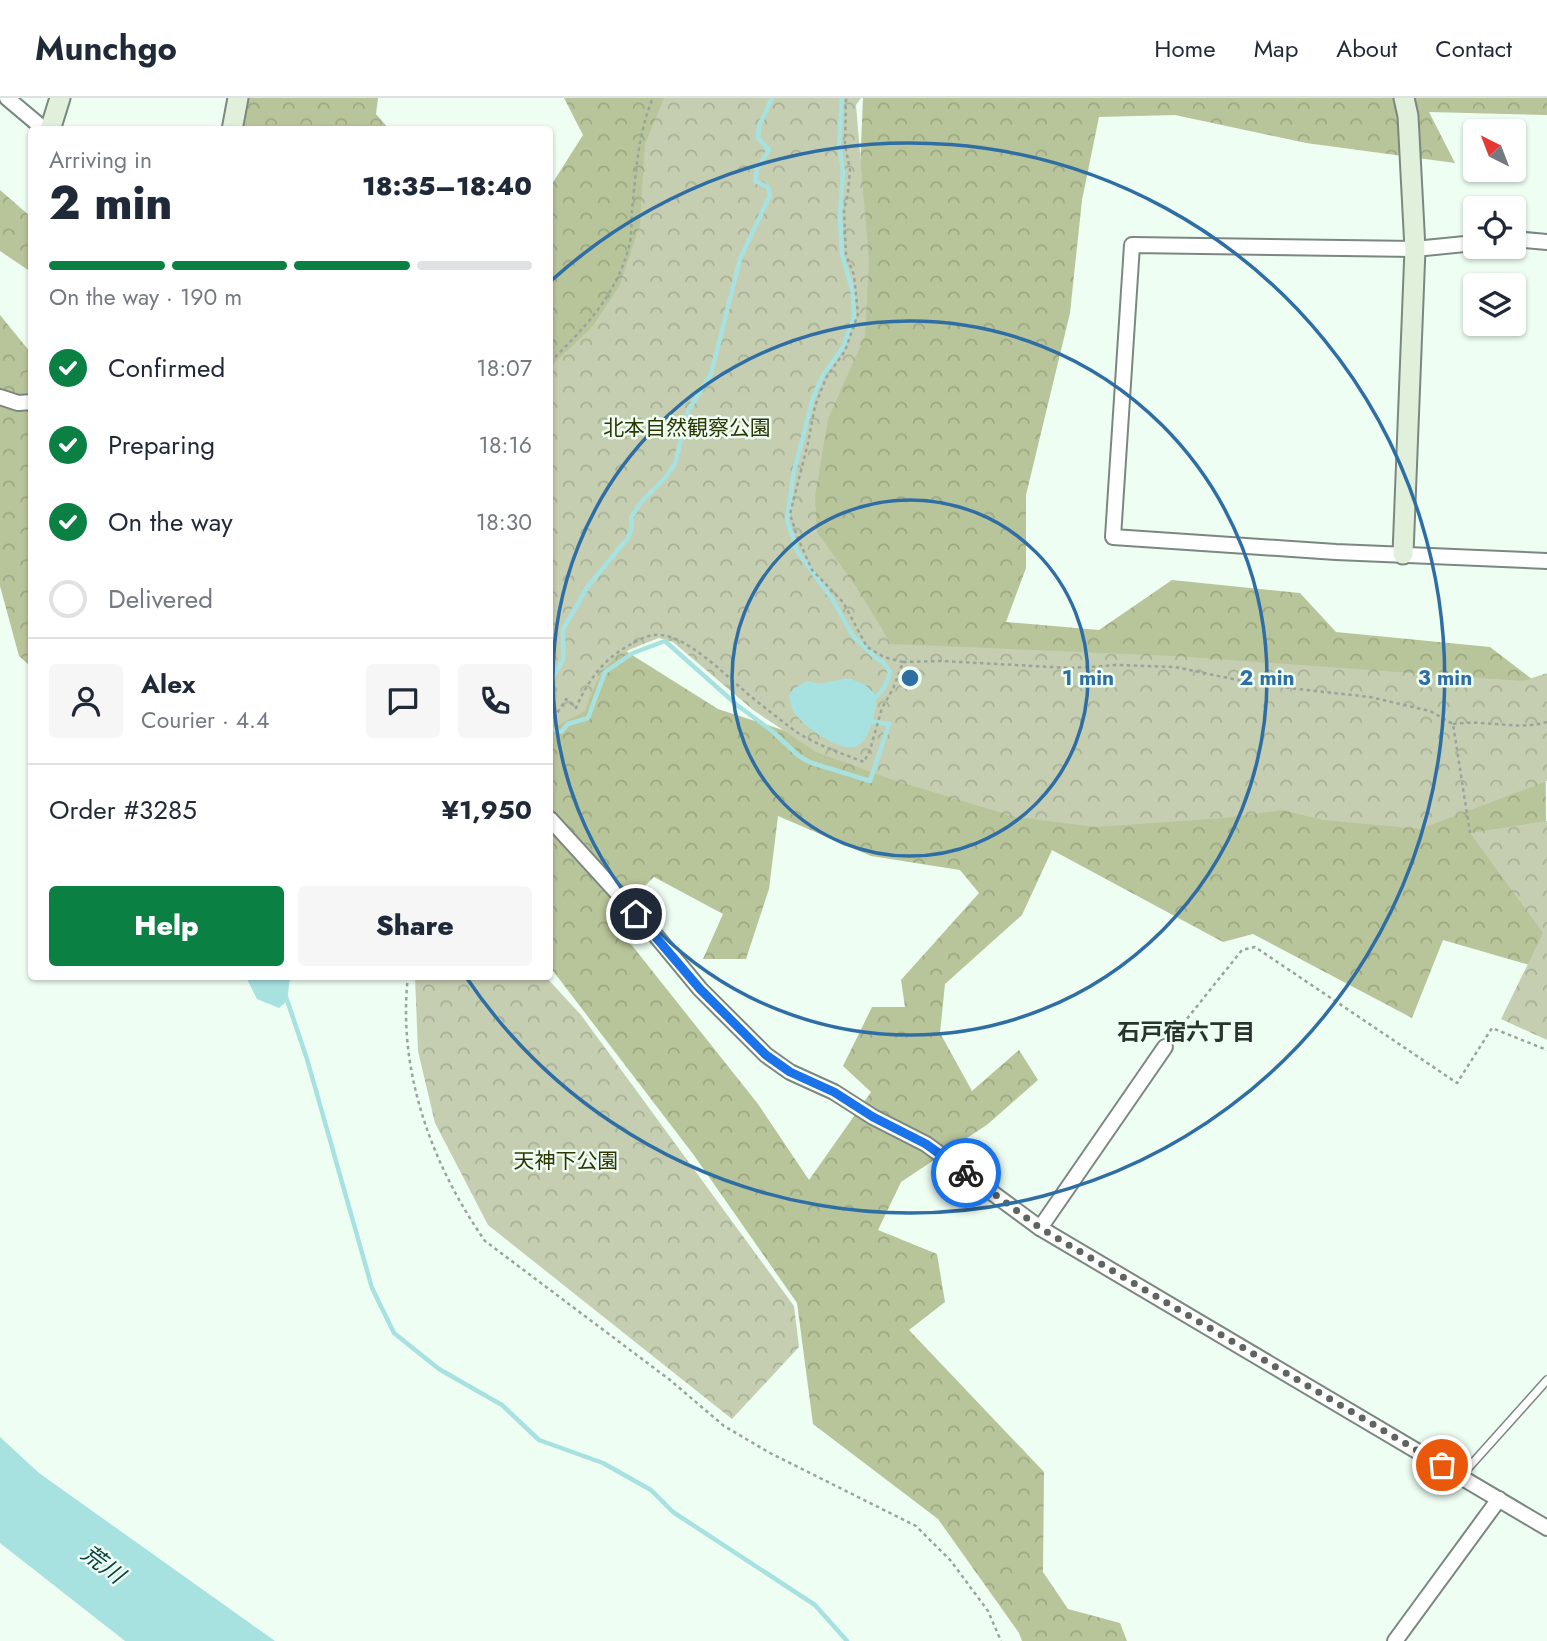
<!DOCTYPE html>
<html lang="en">
<head>
<meta charset="utf-8">
<style>
  body { margin:0; font-family:Jost,"Noto Sans JP",sans-serif; background:#f6f6f7; color:#1f2937; height:100vh; display:flex; flex-direction:column; font-size:26px; white-space:nowrap }
  * { box-sizing:border-box; margin:0 }
  p { font-size:23px; color:#747a83 }
  .icon { flex:none; width:38px; height:38px; fill:none; stroke:currentColor; stroke-width:2; stroke-linecap:round; stroke-linejoin:round }
  .map { position:relative; flex:1; overflow:hidden }
  .sheet { position:absolute; left:28px; top:28px; width:525px; height:854px; display:flex; flex-direction:column; background:#fff; border-radius:7px; box-shadow:0 2px 5px #0004 }
  .sheet>* { flex:none }
  .needle { width:46px; rotate:318deg }
  .fabs { position:absolute; left:1463px; top:21px; display:grid; gap:14px }
  .fabs a { display:grid; place-items:center; width:63px; height:63px; border-radius:7px; background:#fff; box-shadow:0 2px 5px #0004; font-size:35px }
  .pin { position:absolute; display:grid; place-items:center; width:60px; height:60px; color:#fff; margin:-30px; border:4px solid #fff; border-radius:50%; box-shadow:0 2px 7px #0007 }
  .courier { position:absolute; display:grid; place-items:center; width:70px; height:70px; margin:-35px; border:5px solid #1a73e8; border-radius:50%; background:#fff; color:#222; box-shadow:0 2px 9px #0007 }
  .overview em { font-style:normal; font-weight:800 }
  .overview div { display:flex; flex-direction:column-reverse }
  .overview { display:flex; align-items:center; justify-content:space-between; height:119px; padding:0 21px }
  h1 { font-size:46px; font-weight:800; line-height:52px }
  .bar { display:grid; grid-template-columns:repeat(4,1fr); gap:10px 7px; align-content:center; height:84px; padding:0 21px }
  .bar i { height:9px; border-radius:5px; background:#e0e1e3 }
  .bar .on { background:#0b8043 }
  .bar p { grid-column:span 4 }
  .line { display:flex; align-items:center; gap:18px; padding:0 21px; border-top:2px solid #e0e1e3 }
  .line div { flex:1 }
  .round { display:grid; place-items:center; flex:none; width:74px; height:74px; border-radius:7px; background:#f6f6f7 }
  ol { padding:0 21px; list-style:none }
  li { display:flex; align-items:center; gap:21px; height:77px }
  li p { margin-inline-start:auto }
  li .icon { padding:7px; border-radius:50%; background:#0b8043; color:#fff; stroke-width:4 }
  li:last-child { color:#747a83 }
  li i { width:38px; height:38px; border:4px solid #e0e1e3; border-radius:50% }
  .button { display:flex; gap:14px; margin-top:auto; padding:14px 21px }
  .button a { flex:1; height:80px; border-radius:7px; background:#0b8043; color:#fff; font-size:28px; font-weight:800; line-height:80px; text-align:center }
  .button a+a { background:#f6f6f7; color:#1f2937 }
  header { display:flex; align-items:center; gap:42px; box-sizing:border-box; height:98px; padding:0 35px; background:#fff; border-bottom:2px solid #e0e1e3 }
  header strong { font-size:33px }
  nav { display:flex; gap:38px; margin-inline-start:auto; font-size:24px }
  .map>svg:first-child { display:block }
</style>
</head>
<body>
<header>
<strong>Munchgo</strong>
<nav><a>Home</a><a>Map</a><a>About</a><a>Contact</a></nav>
</header>
<div class="map">
<svg width="1547" height="1543" viewBox="0 0 1547 1543">
  <defs>
    <pattern id="forest-crowns" width="20" height="18" patternUnits="userSpaceOnUse" patternTransform="scale(1.75)"><rect width="20" height="18" fill="#b8c499"/><path d="M2 6a3 3 0 1 1 6 0M12 15a3 3 0 1 1 6 0" fill="none" stroke="#9da883"/></pattern>
    <pattern id="park-crowns" width="20" height="18" patternUnits="userSpaceOnUse" patternTransform="scale(1.75)"><rect width="20" height="18" fill="#c5ceb0"/><path d="M2 6a3 3 0 1 1 6 0M12 15a3 3 0 1 1 6 0" fill="none" stroke="#a8b096"/></pattern>
  </defs>
  <rect width="100%" height="100%" fill="#eefef3"/>
  <!-- forest -->
  <g fill="url(#forest-crowns)" fill-rule="evenodd">
    <path d="M249,0H378L376,16L389,31L241,32Z"/>
    <path d="M564,0H713L550,361V89L583,37Z"/>
    <path d="M863,0H1547V17L1429,14L1455,65L1306,45L1175,17L1099,19L1082,102L1070,215L1026,397V470L1006,524L1099,532L1172,482L1300,495L1336,534L1490,549L1545,591L1547,872L1443,842L1412,920L1253,836L1223,844L1052,752L1022,817L945,886L940,935L972,993L1019,952L1038,982L988,1026L901,1084L878,1132L937,1156L945,1204L909,1232L1044,1374L1043,1474L1068,1511L1120,1525L1127,1543H1022L1019,1535L938,1421L813,1326L797,1205L693,1056L550,869V494L605,540L718,611L856,656L793,424L857,141ZM778,718L871,758L960,772L979,795L901,882L905,909H872L843,968L871,994L809,1082L758,1006L611,821L654,779L723,816L703,861H746L769,791Z"/>
    <path d="M0,92L31,119V174L0,153Z"/>
    <path d="M0,217L31,255V569L19,558L0,488Z"/>
  </g>
  <!-- park -->
  <g fill="url(#park-crowns)">
    <path d="M664,0H861L856,7L869,162L865,238L828,321L815,399L817,434L857,490L891,546L1175,558L1523,583L1547,575V683L1420,731L1323,722L1282,712L1225,720L1096,729L1015,719L893,682L816,654L753,612L673,544L659,540C609,559 604,562 585,613L559,627L550,622V269L592,229L620,187L640,126L645,46Z"/>
    <path d="M1547,723V942L1501,921L1543,835L1470,735Z"/>
    <path d="M415,879H546L581,917L794,1208L799,1249L732,1321L488,1127L435,1025L418,953Z"/>
  </g>
  <!-- water -->
  <g fill="#a7e2e0">
    <path d="M848,580L864,586L877,598C875,613 872,640 857,648C842,656 805,629 796,617C791,611 790,604 789,597L794,590L808,583L819,586Z"/>
    <path d="M246,879H290L287,903L279,910L257,901Z"/>
    <path d="M0,1339L39,1375L275,1543H125L0,1445Z"/>
  </g>
  <g fill="none" stroke-linecap="round" stroke-linejoin="round">
    <!-- stream -->
    <g stroke="#a7e2e0" stroke-width="4.5">
      <path d="M842,0L839,47L843,73L840,120L842,156L853,195L854,219L843,249L822,279L813,300L794,373L787,422L797,453L833,502L853,538L876,560L883,564L890,574C888,584 885,591 877,598"/>
      <path d="M550,583L563,562V531L588,488L628,440L632,429L631,420L640,405L664,381L675,366L688,313L711,276L740,161L770,97L768,89L755,83L757,71L769,52L758,40L759,28L772,0"/>
      <path d="M550,630L561,634L568,626L588,620L605,574L633,555L665,543L737,607L772,633L799,658L809,664L870,683L889,626L873,624"/>
      <path d="M286,899L307,961L372,1190L394,1235L439,1271L502,1307L539,1342L603,1365L651,1392L673,1414L815,1507L847,1543"/>
    </g>
    <!-- lane casing -->
    <g stroke="#7a887f" stroke-width="10">
      <path id="lane" d="M1461,1378L1547,1282"/>
    </g>
    <!-- street casing -->
    <g stroke="#7a887f" stroke-width="18">
      <g id="street">
        <path d="M7,0L45,32"/>
        <path d="M1514,141L1547,144"/>
        <path d="M1475,145L1415,151L1132,147L1113,439L1336,454L1547,463"/>
        <path d="M0,299L18,305L32,304"/>
        <path d="M550,721L652,833L700,891L766,957L790,974L834,994L873,1019L926,1046L1040,1130L1547,1430"/>
        <path d="M1040,1130L1165,949"/>
        <path d="M1395,1543L1499,1401"/>
      </g>
    </g>
    <!-- secondary casing -->
    <g stroke="#7a887f" stroke-width="23">
      <g id="secondary">
        <path d="M50,32L60,0"/>
        <path d="M232,32L238,0"/>
        <path d="M1403,456L1415,151L1408,18L1404,0"/>
      </g>
    </g>
    <!-- path -->
    <g stroke="#99a59c" stroke-width="2.5" stroke-dasharray="3.5 3.5" stroke-linecap="butt">
      <path d="M550,264C585,230 619,194 630,144C632,134 631,122 632,112C636,75 638,34 653,0"/>
      <path d="M903,564L942,563L1070,570L1118,567L1175,569L1262,587L1370,599L1430,613L1453,626L1470,735"/>
      <path d="M550,626L566,601L576,610C587,584 602,563 626,549C637,543 649,535 661,537C688,540 720,572 741,590C758,605 777,619 795,633C816,647 841,655 864,664L870,652L882,610L893,591L903,564L884,559L867,549L843,504L812,472L797,438L790,416L808,345L815,308L826,280L845,253L858,216L854,177L846,157L844,113L848,94L850,72L845,47L846,0"/>
      <path d="M1453,626C1485,621 1516,633 1547,624"/>
      <path d="M408,878C397,973 432,1067 485,1143L670,1282L724,1328L770,1355L916,1428L951,1463L988,1513L1001,1543"/>
      <path d="M1174,937L1242,852L1255,849L1457,985L1492,930L1547,952"/>
    </g>
    <!-- lane -->
    <use href="#lane" stroke="#fff" stroke-width="7"/>
    <!-- street -->
    <use href="#street" stroke="#fff" stroke-width="14"/>
    <!-- secondary -->
    <use href="#secondary" stroke="#e0f0db" stroke-width="19"/>
  </g>
  <g fill="none" stroke-linecap="round" stroke-linejoin="round">
    <!-- done -->
    <path stroke="#5c655f" stroke-width="7" stroke-dasharray="0 12.6" d="M966,1075L1040,1130L1442,1367"/>
    <!-- route -->
    <path stroke="#1a73e8" stroke-width="9" d="M636,816L700,891L766,957L790,974L834,994L873,1019L926,1046L966,1075"/>
  </g>
  <!-- distance rings -->
  <g fill="none" stroke="#2f6ea4" stroke-width="3.5">
    <circle cx="910" cy="580" r="178"/>
    <circle cx="910" cy="580" r="357"/>
    <path d="M552 182A535 535 0 1 1 466 879"/>
  </g>
  <g text-anchor="middle" stroke-width="5" stroke-linejoin="round" paint-order="stroke">
    <!-- park labels -->
    <g font-size="21" fill="#2d3704" stroke="#eefef3">
      <text x="687" y="337">北本自然観察公園</text>
      <text x="566" y="1070">天神下公園</text>
    </g>
    <!-- neighbourhood labels -->
    <g font-size="23" font-weight="bold" fill="#28342d" stroke="#eefef3">
      <text x="1186" y="942">石戸宿六丁目</text>
    </g>
    <!-- water labels -->
    <g font-size="23" font-style="italic" fill="#094040" stroke="#eefef3">
      <text transform="translate(103 1466) rotate(37)" y="8">荒川</text>
    </g>
  </g>
  <circle cx="910" cy="580" r="10" fill="#2f6ea4" stroke="#eefef3" stroke-width="3.5"/>
  <g font-size="21" text-anchor="middle" font-weight="bold" fill="#2f6ea4" stroke="#eefef3" stroke-width="5" stroke-linejoin="round" paint-order="stroke">
    <text x="1088" y="587">1 min</text>
    <text x="1267" y="587">2 min</text>
    <text x="1445" y="587">3 min</text>
  </g>
</svg>
<div class="fabs">
<a><svg class="needle" viewBox="-14 -14 28 28"><path d="M0-13l5 13h-10z" fill="#e53935"/><path d="M0 13l5-13h-10z" fill="#747a83"/></svg></a>
<a><svg class="icon" aria-label="locate" viewBox="0 0 24 24"><circle cx="12" cy="12" r="6"/><path d="M12 2v4M12 18v4M2 12h4M18 12h4"/></svg></a>
<a><svg class="icon" aria-label="layers" viewBox="0 0 24 24"><path d="M12 4l9 5-9 5-9-5zM3 14l9 5 9-5"/></svg></a>
</div>
<div class="pin" style="left:1442px;top:1367px;background:#ea580c"><svg class="icon" aria-label="bag" viewBox="0 0 24 24"><path d="M5 8h14l-1 12H6zM9 8a3 3 0 0 1 6 0"/></svg></div>
<div class="pin" style="left:636px;top:816px;background:#1f2937"><svg class="icon" aria-label="home" viewBox="0 0 24 24"><path d="M3 11l9-7 9 7M6 9v11h12V9"/></svg></div>
<div class="courier" style="left:966px;top:1075px"><svg class="icon" aria-label="bike" viewBox="0 0 24 24"><circle cx="6" cy="16" r="4"/><circle cx="18" cy="16" r="4"/><path d="M6 16l4-8h5l3 8M10 8l3 8H6M13 5h3"/></svg></div>
<section class="sheet">
<div class="overview"><div><h1>2 min</h1><p>Arriving in</p></div><em>18:35–18:40</em></div>
<div class="bar"><i class="on"></i><i class="on"></i><i class="on"></i><i></i><p>On the way · 190 m</p></div>
<ol>
<li><svg class="icon" aria-label="check" viewBox="0 0 24 24"><path d="M5 12l5 5 9-10"/></svg>Confirmed<p>18:07</p></li>
<li><svg class="icon" aria-label="check" viewBox="0 0 24 24"><path d="M5 12l5 5 9-10"/></svg>Preparing<p>18:16</p></li>
<li><svg class="icon" aria-label="check" viewBox="0 0 24 24"><path d="M5 12l5 5 9-10"/></svg>On the way<p>18:30</p></li>
<li><i></i>Delivered</li>
</ol>
<div class="line" style="height:126px"><a class="round"><svg class="icon" aria-label="person" viewBox="0 0 24 24"><circle cx="12" cy="8" r="4"/><path d="M4 21q1-7 8-7t8 7"/></svg></a><div><b>Alex</b><p>Courier · 4.4</p></div><a class="round"><svg class="icon" aria-label="chat" viewBox="0 0 24 24"><path d="M4 5h16v11H9l-5 4z"/></svg></a><a class="round"><svg class="icon" aria-label="phone" viewBox="0 0 24 24"><path d="M5 4h4l2 5-3 2q2 4 5 5l2-3 5 2v4C11 20 4 13 5 4z"/></svg></a></div>
<div class="line" style="height:91px"><div>Order #3285</div><b>¥1,950</b></div>
<div class="button"><a>Help</a><a>Share</a></div>
</section>
</div>
</body>
</html>
